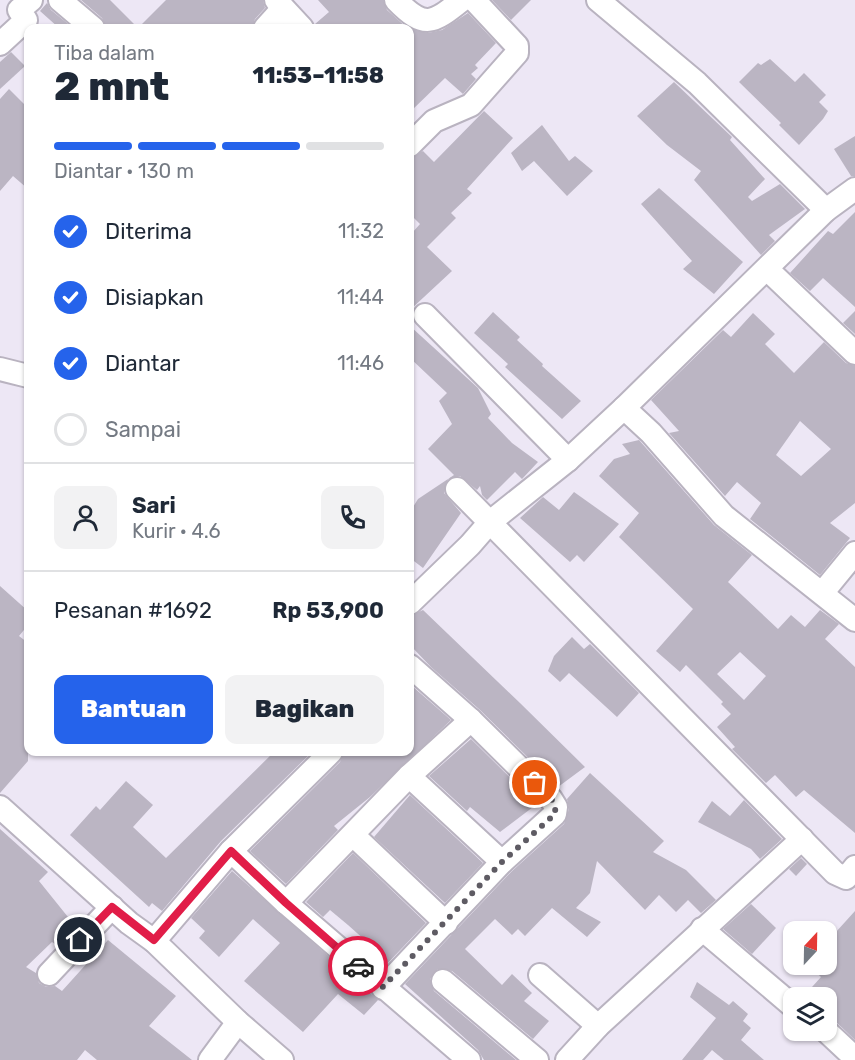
<!DOCTYPE html>
<html lang="id">
<head>
<meta charset="utf-8">
<style>
  body { margin:0; font-family:Rubik,sans-serif; background:#f2f2f3; color:#1f2937; height:100vh; display:flex; flex-direction:column; font-size:22px; white-space:nowrap }
  * { box-sizing:border-box; margin:0 }
  p { font-size:20px; color:#747a83 }
  .icon { flex:none; width:33px; height:33px; fill:none; stroke:currentColor; stroke-width:2; stroke-linecap:round; stroke-linejoin:round }
  .map { position:relative; flex:1; overflow:hidden }
  .details { position:absolute; left:24px; top:24px; width:390px; height:732px; display:flex; flex-direction:column; background:#fff; border-radius:12px; box-shadow:0 2px 4px #0004 }
  .details>* { flex:none }
  .needle { width:39px; rotate:22deg }
  .controls { position:absolute; left:783px; top:921px; display:grid; gap:12px }
  .controls a { display:grid; place-items:center; width:54px; height:54px; border-radius:12px; background:#fff; box-shadow:0 2px 4px #0004; font-size:30px }
  .pin { position:absolute; display:grid; place-items:center; width:51px; height:51px; color:#fff; margin:-26px; border:3px solid #fff; border-radius:50%; box-shadow:0 2px 6px #0007 }
  .courier { position:absolute; display:grid; place-items:center; width:60px; height:60px; margin:-30px; border:4px solid #e11d48; border-radius:50%; background:#fff; color:#222; box-shadow:0 2px 8px #0007 }
  .head em { font-style:normal; font-weight:800 }
  .head div { display:flex; flex-direction:column-reverse }
  .head { display:flex; align-items:center; justify-content:space-between; height:102px; padding:0 30px }
  h1 { font-size:39px; font-weight:800; line-height:45px }
  .bar { display:grid; grid-template-columns:repeat(4,1fr); gap:9px 6px; align-content:center; height:72px; padding:0 30px }
  .bar i { height:8px; border-radius:4px; background:#e0e1e3 }
  .bar .active { background:#2563eb }
  .bar p { grid-column:span 4 }
  .line { display:flex; align-items:center; gap:15px; padding:0 30px; border-top:2px solid #e0e1e3 }
  .line div { flex:1 }
  .round { display:grid; place-items:center; flex:none; width:63px; height:63px; border-radius:12px; background:#f2f2f3 }
  ol { padding:0 30px; list-style:none }
  li { display:flex; align-items:center; gap:18px; height:66px }
  li p { margin-inline-start:auto }
  li .icon { padding:6px; border-radius:50%; background:#2563eb; color:#fff; stroke-width:4 }
  li:last-child { color:#747a83 }
  li i { width:33px; height:33px; border:3px solid #e0e1e3; border-radius:50% }
  .button { display:flex; gap:12px; margin-top:auto; padding:12px 30px }
  .button a { flex:1; height:69px; border-radius:12px; background:#2563eb; color:#fff; font-size:24px; font-weight:800; line-height:69px; text-align:center }
  .button a+a { background:#f2f2f3; color:#1f2937 }
  .map>svg:first-child { display:block }
</style>
</head>
<body>
<div class="map">
<svg width="855" height="1060" viewBox="0 0 855 1060">
  <rect width="100%" height="100%" fill="#ede7f5"/>
  <!-- building -->
  <g fill="#bbb5c3" fill-rule="evenodd">
    <path d="M81,0H110L138,28L166,0H263L265,8L255,19L252,28H106L102,18Z"/>
    <path d="M318,0H383L387,10L406,27L428,33L442,30L468,13L496,43L475,65L478,68L471,74L476,79L463,94L445,78L410,112V28H315V24L329,12Z"/>
    <path d="M492,0H531L511,20Z"/>
    <path d="M47,3L51,10L73,28H59L40,11Z"/>
    <path d="M11,52L25,66L0,89V62Z"/>
    <path d="M770,59L795,82L804,73L826,95L819,102L828,111L823,119L799,145L779,125L781,123L739,82L758,63L761,65Z"/>
    <path d="M674,82L732,137L730,140L765,179L748,197L752,201L780,184L805,209L769,235L775,241L761,255L694,180L701,171L667,145L637,116Z"/>
    <path d="M9,89L28,108V189L13,176L0,191V99Z"/>
    <path d="M484,111L513,138L467,189L472,193L451,213L456,218L427,247L452,271L410,310V230L412,233L420,224L410,214V158L423,151L434,162Z"/>
    <path d="M542,125L569,161L575,156L593,171L567,196L534,161L522,171L511,153Z"/>
    <path d="M855,136V176H851L834,149Z"/>
    <path d="M659,188L743,262L714,294L683,269L692,261L641,204Z"/>
    <path d="M855,212V307L823,278L810,291L790,273L828,231L833,234Z"/>
    <path d="M855,311V334L843,323Z"/>
    <path d="M493,312L520,337L517,340L543,364L542,366L581,401L562,419L505,367L508,364L474,333Z"/>
    <path d="M753,313L775,334L765,344L794,373L824,342L846,363L855,366V503L830,523L850,538L820,575L750,519L761,503L737,482L725,496L669,433L679,431L651,400L723,330L731,337ZM800,421L831,449L801,476L776,455Z"/>
    <path d="M410,326L478,388L491,414L488,418L512,443L538,462L522,479L515,472L487,500L482,495L480,486L477,490L460,476L448,479L444,493L461,513L423,568L410,558V512L418,499L454,475L428,449L452,424L439,401L447,393L410,358Z"/>
    <path d="M639,440L714,525L752,555L728,582L778,629L791,615L805,627L820,610L839,624L825,639L855,667V833L804,790L796,797L775,775L766,783L732,749L735,747L717,727L731,714L721,704L723,702L686,665L680,672L656,651L693,609L619,537L639,513L599,476L614,459L630,454L622,444ZM740,652L766,676L744,700L717,674Z"/>
    <path d="M574,492L619,524L584,562L577,555L570,562L520,518L543,497L559,510Z"/>
    <path d="M0,586L28,611V625L19,636L28,643V761L0,793Z"/>
    <path d="M423,610L520,703L585,767L558,787L480,710L431,667L410,645V616Z"/>
    <path d="M572,637L584,649L590,644L639,693L617,717L569,673L560,682L548,671L554,656Z"/>
    <path d="M412,686L451,720L370,797L334,826L338,830L286,884L250,851L340,762L344,752H410Z"/>
    <path d="M471,739L537,804L500,832L470,807L467,811L429,776Z"/>
    <path d="M274,752H312L221,841L162,911L152,903L149,907L70,835L96,806L100,810L126,781L153,805L133,827L166,858Z"/>
    <path d="M590,773L664,841L653,852L686,870L716,900L701,913L688,900L676,912L659,895L645,910L597,861L590,893L576,908L601,922L587,937L552,908L525,936L518,929L512,935L495,919L465,949L502,985L512,974L532,993L524,1001L549,1021L533,1039L452,971L438,969L430,979L434,991L516,1060H484L478,1050L405,984L511,872L564,824L569,809L567,799Z"/>
    <path d="M410,795L483,863L445,903L374,837Z"/>
    <path d="M744,800L782,839L760,859L751,849L698,822L712,801L730,816Z"/>
    <path d="M0,829L48,872L39,881L72,922L55,944L52,942L26,967L36,973L39,983L46,987L55,986L62,991L108,940L176,996L149,1026L192,1060H97L85,1050L77,1060H0Z"/>
    <path d="M353,853L426,923L383,968L370,957L376,950L348,925L330,910L323,917L306,902Z"/>
    <path d="M801,858L807,864L796,876L789,869Z"/>
    <path d="M232,871L378,1000L364,1015L338,994L303,1032L244,981L280,943L253,919L219,957L199,938L205,931L191,918Z"/>
    <path d="M751,904L776,928L752,954L723,929Z"/>
    <path d="M855,911V1040L834,1020L826,1017V998L803,997L821,977L807,964H826V943Z"/>
    <path d="M697,982L729,1005L733,1001L748,1014L743,1021L751,1028L741,1040L764,1060H724L712,1050L703,1060H682L716,1018L690,997Z"/>
  </g>
  <g fill="none" stroke-linecap="round" stroke-linejoin="round">
    <!-- minor casing -->
    <g stroke="#b9b3c0" stroke-width="26">
      <g id="minor">
        <path d="M60,0L93,28"/>
        <path d="M276,0L302,28"/>
        <path d="M396,0C425,30 433,23 462,0"/>
        <path d="M598,0L697,83L826,210"/>
        <path d="M265,28L283,8"/>
        <path d="M0,44L26,20L19,10L31,0"/>
        <path d="M410,145L434,121L471,105L517,53V46L474,0"/>
        <path d="M768,270L855,353"/>
        <path d="M425,315L568,460"/>
        <path d="M0,369L28,376"/>
        <path d="M624,408L651,433L724,516L855,620"/>
        <path d="M457,489L835,873L846,878L855,867"/>
        <path d="M823,592L855,553"/>
        <path d="M410,603L470,545L490,522L568,460L624,408L826,210L855,189"/>
        <path d="M409,776L502,862"/>
        <path d="M0,807L129,923L154,941L238,1022L282,1060"/>
        <path d="M353,835L446,923"/>
        <path d="M231,851L286,903L469,1060"/>
        <path d="M286,903L409,776L471,720"/>
        <path d="M702,929L794,1007"/>
        <path d="M154,941L231,851L331,752"/>
        <path d="M49,974L112,907"/>
        <path d="M540,975L598,1026"/>
        <path d="M443,981L537,1060"/>
        <path d="M383,988L502,862L555,814L556,807L551,799L471,720L410,666"/>
        <path d="M825,1030L855,1058"/>
        <path d="M210,1060L238,1022"/>
        <path d="M567,1060L598,1026L802,839"/>
      </g>
    </g>
    <!-- minor -->
    <use href="#minor" stroke="#fff" stroke-width="22"/>
  </g>
  <g fill="none" stroke-linecap="round" stroke-linejoin="round">
    <!-- done -->
    <path stroke="#5e5b63" stroke-width="6" stroke-dasharray="0 10.8" d="M358,966L383,987L502,862L555,814C557,800 545,792 535,783"/>
    <!-- route -->
    <path stroke="#e11d48" stroke-width="8" d="M80,940L112,907L154,940L231,851L286,903L358,966"/>
  </g>
</svg>
<div class="controls">
<a><svg class="needle" viewBox="-14 -14 28 28"><path d="M0-13l5 13h-10z" fill="#e53935"/><path d="M0 13l5-13h-10z" fill="#747a83"/></svg></a>
<a><svg class="icon" aria-label="layers" viewBox="0 0 24 24"><path d="M12 4l9 5-9 5-9-5zM3 14l9 5 9-5"/></svg></a>
</div>
<div class="pin" style="left:535px;top:783px;background:#ea580c"><svg class="icon" aria-label="bag" viewBox="0 0 24 24"><path d="M5 8h14l-1 12H6zM9 8a3 3 0 0 1 6 0"/></svg></div>
<div class="pin" style="left:80px;top:940px;background:#1f2937"><svg class="icon" aria-label="home" viewBox="0 0 24 24"><path d="M3 11l9-7 9 7M6 9v11h12V9"/></svg></div>
<div class="courier" style="left:358px;top:966px"><svg class="icon" aria-label="car" viewBox="0 0 24 24"><path d="M5 17H2v-5l4-1 3-4h7l3 4 3 1v5h-3M9 17h6M6 11h13"/><circle cx="7" cy="17" r="2"/><circle cx="17" cy="17" r="2"/></svg></div>
<section class="details">
<div class="head"><div><h1>2 mnt</h1><p>Tiba dalam</p></div><em>11:53–11:58</em></div>
<div class="bar"><i class="active"></i><i class="active"></i><i class="active"></i><i></i><p>Diantar · 130 m</p></div>
<ol>
<li><svg class="icon" aria-label="check" viewBox="0 0 24 24"><path d="M5 12l5 5 9-10"/></svg>Diterima<p>11:32</p></li>
<li><svg class="icon" aria-label="check" viewBox="0 0 24 24"><path d="M5 12l5 5 9-10"/></svg>Disiapkan<p>11:44</p></li>
<li><svg class="icon" aria-label="check" viewBox="0 0 24 24"><path d="M5 12l5 5 9-10"/></svg>Diantar<p>11:46</p></li>
<li><i></i>Sampai</li>
</ol>
<div class="line" style="height:108px"><a class="round"><svg class="icon" aria-label="person" viewBox="0 0 24 24"><circle cx="12" cy="8" r="4"/><path d="M4 21q1-7 8-7t8 7"/></svg></a><div><b>Sari</b><p>Kurir · 4.6</p></div><a class="round"><svg class="icon" aria-label="phone" viewBox="0 0 24 24"><path d="M5 4h4l2 5-3 2q2 4 5 5l2-3 5 2v4C11 20 4 13 5 4z"/></svg></a></div>
<div class="line" style="height:78px"><div>Pesanan #1692</div><b>Rp 53,900</b></div>
<div class="button"><a>Bantuan</a><a>Bagikan</a></div>
</section>
</div>
</body>
</html>
